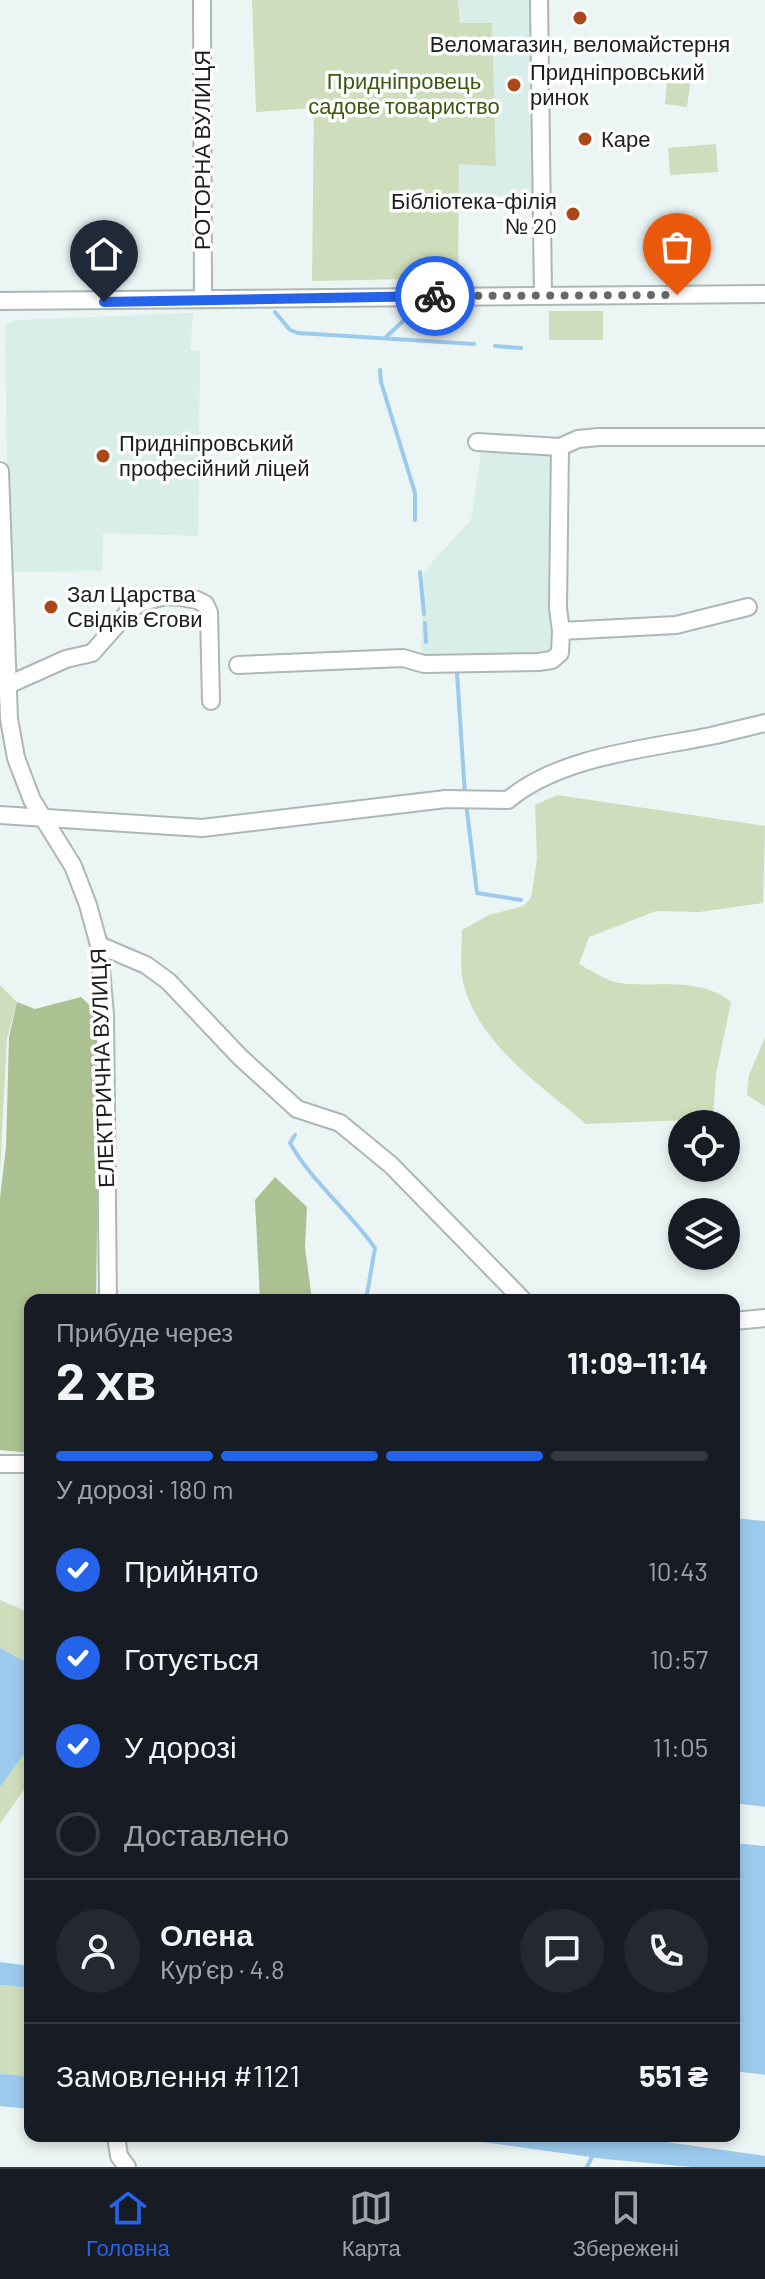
<!DOCTYPE html>
<html lang="uk">
<head>
<meta charset="utf-8">
<style>
  body { margin:0; font-family:Barlow,sans-serif; background:#242831; color:#f1f3f6; height:100vh; display:flex; flex-direction:column; font-size:30px; white-space:nowrap }
  * { box-sizing:border-box; margin:0 }
  p { font-size:26px; color:#9ea1a6 }
  .icon { flex:none; width:44px; height:44px; fill:none; stroke:currentColor; stroke-width:2; stroke-linecap:round; stroke-linejoin:round }
  .map { position:relative; flex:1; overflow:hidden }
  .panel { position:absolute; left:24px; top:1294px; width:716px; height:848px; display:flex; flex-direction:column; background:#171b24; border-radius:16px; box-shadow:0 4px 12px #0003 }
  .panel>* { flex:none }
  .buttons { position:absolute; left:668px; top:1110px; display:grid; gap:16px }
  .buttons a { display:grid; place-items:center; width:72px; height:72px; border-radius:50%; background:#171b24; box-shadow:0 4px 12px #0003; font-size:40px }
  .pin { position:absolute; display:grid; place-items:center; width:68px; height:68px; color:#fff; margin:-82px -34px; border-radius:50% 50% 50% 0; rotate:-45deg; box-shadow:0 0 8px #0007 }
  .pin .icon { rotate:45deg }
  .courier { position:absolute; display:grid; place-items:center; width:80px; height:80px; margin:-40px; border:6px solid #2563eb; border-radius:50%; background:#fff; color:#222; box-shadow:0 2px 10px #0007 }
  .headline em { font-style:normal; font-weight:700 }
  .headline div { display:flex; flex-direction:column-reverse }
  .headline { display:flex; align-items:center; justify-content:space-between; height:136px; padding:0 32px }
  h1 { font-size:52px; font-weight:700; line-height:60px }
  .bar { display:grid; grid-template-columns:repeat(4,1fr); gap:12px 8px; align-content:center; height:96px; padding:0 32px }
  .bar i { height:10px; border-radius:6px; background:#363941 }
  .bar .active { background:#2563eb }
  .bar p { grid-column:span 4 }
  .line { display:flex; align-items:center; gap:20px; padding:0 32px; border-top:2px solid #363941 }
  .line div { flex:1 }
  .round { display:grid; place-items:center; flex:none; width:84px; height:84px; border-radius:42px; background:#242831 }
  ol { padding:0 32px; list-style:none }
  li { display:flex; align-items:center; gap:24px; height:88px }
  li p { margin-inline-start:auto }
  li .icon { padding:8px; border-radius:50%; background:#2563eb; color:#fff; stroke-width:4 }
  li:last-child { color:#9ea1a6 }
  li i { width:44px; height:44px; border:4px solid #363941; border-radius:50% }
  .dock { display:flex; justify-content:space-around; align-items:center; height:112px; border-top:2px solid #363941; background:#171b24; font-size:22px; color:#9ea1a6 }
  .dock a { display:grid; justify-items:center; gap:4px }
  .dock .active { color:#2563eb }
  .map>svg:first-child { display:block }
</style>
</head>
<body>
<div class="map">
<svg width="765" height="2167" viewBox="0 0 765 2167">
  <rect width="100%" height="100%" fill="#ebf5f3"/>
  <!-- built -->
  <g fill="#d9ede9">
    <path d="M458,0H534L536,195L473,196L471,212H459V164L496,165L492,24L460,23Z"/>
    <path d="M193,313L190,350L200,351L198,536L103,533L102,571L13,572L7,474L5,324L17,320Z"/>
    <path d="M481,452L555,453L554,655L421,657L424,571L471,520Z"/>
  </g>
  <!-- green -->
  <g fill="#ceddbb">
    <path d="M252,0H458L460,23H492L496,166L459,164L458,278L312,281L314,108L256,112Z"/>
    <path d="M668,73L691,76L687,107L665,104Z"/>
    <path d="M716,144L718,172L670,175L668,148Z"/>
    <rect x="549" y="311" width="54" height="29"/>
    <path d="M557,795L765,826L763,903L699,912L656,911L589,937L579,964C590,970 607,981 619,983C656,988 699,976 731,1002L716,1074L713,1119L586,1124C541,1085 481,1046 464,986C459,969 462,947 462,930L489,915L523,906L531,898L537,859L535,805Z"/>
    <path d="M0,985L17,1002L7,1038L0,1172Z"/>
    <path d="M765,1037V1106L747,1095L749,1075Z"/>
    <path d="M0,1600L30,1613V1664L0,1648Z"/>
    <path d="M30,1746V1781L0,1824V1787Z"/>
    <path d="M0,1985L30,1988V2076L0,2074Z"/>
  </g>
  <!-- forest -->
  <g fill="#acc192">
    <path d="M81,997L100,1015L96,1300H30V1453L0,1450V1198L6,1147L9,1037L17,1002L35,1009Z"/>
    <path d="M275,1177L307,1207L305,1247L312,1300H260L255,1200Z"/>
  </g>
  <!-- water -->
  <g fill="#9ccaed">
    <path d="M734,1518L765,1521V1807L734,1803Z"/>
    <path d="M0,1648L30,1664V1746L0,1787Z"/>
    <path d="M734,1843L765,1846V2075L734,2071Z"/>
    <path d="M0,1962L30,1966V1988L0,1985Z"/>
    <path d="M0,2074L30,2076V2109L0,2106Z"/>
    <path d="M439,2136H623L765,2156V2167H692L605,2159Z"/>
  </g>
  <g fill="none" stroke-linecap="round" stroke-linejoin="round">
    <!-- stream -->
    <g stroke="#9ccaed" stroke-width="4">
      <path d="M275,312L290,330L298,333L474,344"/>
      <path d="M385,338L418,307"/>
      <path d="M495,346L521,348"/>
      <path d="M380,370L381,382L415,493V520"/>
      <path d="M420,572L424,614"/>
      <path d="M425,623L426,642"/>
      <path d="M457,673L465,795"/>
      <path d="M466,803L477,893L521,900"/>
      <path d="M295,1135L290,1143C312,1182 349,1211 375,1248L366,1300"/>
      <path d="M587,2167L593,2155"/>
    </g>
    <!-- minor casing -->
    <g stroke="#adb7b5" stroke-width="20">
      <g id="minor">
        <path d="M202,0L203,299"/>
        <path d="M539,0L543,296"/>
        <path d="M0,301L765,294"/>
        <path d="M477,442L560,447"/>
        <path d="M0,471L9,719L16,758L32,800L73,866L88,905L99,945L105,1015L108,1300"/>
        <path d="M561,631L558,608L560,447L578,439L599,437H765"/>
        <path d="M238,665L403,658L424,664L538,662L552,660L560,653L561,631L676,625L748,607"/>
        <path d="M8,685L66,659L92,653L130,610L142,602L166,596L180,597L197,600L205,604L209,612L211,701"/>
        <path d="M0,815L202,828L446,799L508,800C560,756 647,749 711,736C729,732 747,727 765,723"/>
        <path d="M99,945L146,965L168,981L240,1057L297,1109L340,1123L391,1165L523,1300"/>
        <path d="M734,1321L765,1318"/>
        <path d="M0,1464H30"/>
        <path d="M116,2136L119,2156L127,2167"/>
      </g>
    </g>
    <!-- minor -->
    <use href="#minor" stroke="#fff" stroke-width="16"/>
  </g>
  <g fill="none" stroke-linecap="round" stroke-linejoin="round">
    <!-- done -->
    <path stroke="#646969" stroke-width="8" stroke-dasharray="0 14.4" d="M435,296L677,295"/>
    <!-- route -->
    <path stroke="#2563eb" stroke-width="10" d="M104,302L435,296"/>
  </g>
  <!-- markers -->
  <g fill="#ab4718" stroke="#fff" stroke-width="3">
    <circle cx="580" cy="18" r="8"/>
    <circle cx="514" cy="85" r="8"/>
    <circle cx="585" cy="139" r="8"/>
    <circle cx="573" cy="214" r="8"/>
    <circle cx="103" cy="456" r="8"/>
    <circle cx="51" cy="607" r="8"/>
  </g>
  <g text-anchor="middle" stroke-width="7" stroke-linejoin="round" paint-order="stroke">
    <!-- poi labels -->
    <g font-size="22" fill="#1b1e1e" stroke="#fff" text-anchor="start">
      <text x="580" y="52" text-anchor="middle">Веломагазин, веломайстерня</text>
      <text x="530" y="80">Придніпровський<tspan x="530" dy="25">ринок</tspan></text>
      <text x="601" y="147">Каре</text>
      <text x="557" y="209" text-anchor="end">Бібліотека-філія<tspan x="557" dy="25">№ 20</tspan></text>
      <text x="119" y="451">Придніпровський<tspan x="119" dy="25">професійний ліцей</tspan></text>
      <text x="67" y="602">Зал Царства<tspan x="67" dy="25">Свідків Єгови</tspan></text>
    </g>
    <!-- park labels -->
    <g font-size="22" fill="#3e5710" stroke="#fff">
      <text x="404" y="89">Придніпровець<tspan x="404" dy="25">садове товариство</tspan></text>
    </g>
    <!-- street labels -->
    <g font-size="22" fill="#1b1e1e" stroke="#fff">
      <text transform="translate(202 150) rotate(-90)" y="8">РОТОРНА ВУЛИЦЯ</text>
      <text transform="translate(102 1068) rotate(-92)" y="8">ЕЛЕКТРИЧНА ВУЛИЦЯ</text>
    </g>
  </g>
</svg>
<div class="buttons">
<a><svg class="icon" aria-label="locate" viewBox="0 0 24 24"><circle cx="12" cy="12" r="6"/><path d="M12 2v4M12 18v4M2 12h4M18 12h4"/></svg></a>
<a><svg class="icon" aria-label="layers" viewBox="0 0 24 24"><path d="M12 4l9 5-9 5-9-5zM3 14l9 5 9-5"/></svg></a>
</div>
<div class="pin" style="left:677px;top:295px;background:#ea580c"><svg class="icon" aria-label="bag" viewBox="0 0 24 24"><path d="M5 8h14l-1 12H6zM9 8a3 3 0 0 1 6 0"/></svg></div>
<div class="pin" style="left:104px;top:302px;background:#1f2937"><svg class="icon" aria-label="home" viewBox="0 0 24 24"><path d="M3 11l9-7 9 7M6 9v11h12V9"/></svg></div>
<div class="courier" style="left:435px;top:296px"><svg class="icon" aria-label="bike" viewBox="0 0 24 24"><circle cx="6" cy="16" r="4"/><circle cx="18" cy="16" r="4"/><path d="M6 16l4-8h5l3 8M10 8l3 8H6M13 5h3"/></svg></div>
<section class="panel">
<div class="headline"><div><h1>2 хв</h1><p>Прибуде через</p></div><em>11:09–11:14</em></div>
<div class="bar"><i class="active"></i><i class="active"></i><i class="active"></i><i></i><p>У дорозі · 180 m</p></div>
<ol>
<li><svg class="icon" aria-label="check" viewBox="0 0 24 24"><path d="M5 12l5 5 9-10"/></svg>Прийнято<p>10:43</p></li>
<li><svg class="icon" aria-label="check" viewBox="0 0 24 24"><path d="M5 12l5 5 9-10"/></svg>Готується<p>10:57</p></li>
<li><svg class="icon" aria-label="check" viewBox="0 0 24 24"><path d="M5 12l5 5 9-10"/></svg>У дорозі<p>11:05</p></li>
<li><i></i>Доставлено</li>
</ol>
<div class="line" style="height:144px"><a class="round"><svg class="icon" aria-label="person" viewBox="0 0 24 24"><circle cx="12" cy="8" r="4"/><path d="M4 21q1-7 8-7t8 7"/></svg></a><div><b>Олена</b><p>Кур’єр · 4.8</p></div><a class="round"><svg class="icon" aria-label="chat" viewBox="0 0 24 24"><path d="M4 5h16v11H9l-5 4z"/></svg></a><a class="round"><svg class="icon" aria-label="phone" viewBox="0 0 24 24"><path d="M5 4h4l2 5-3 2q2 4 5 5l2-3 5 2v4C11 20 4 13 5 4z"/></svg></a></div>
<div class="line" style="height:104px"><div>Замовлення #1121</div><b>551 ₴</b></div>
</section>
</div>
<nav class="dock">
<a class="active"><svg class="icon" aria-label="home" viewBox="0 0 24 24"><path d="M3 11l9-7 9 7M6 9v11h12V9"/></svg>Головна</a>
<a><svg class="icon" aria-label="map" viewBox="0 0 24 24"><path d="M3 6l6-2 6 2 6-2v14l-6 2-6-2-6 2zM9 4v14M15 6v14"/></svg>Карта</a>
<a><svg class="icon" aria-label="saved" viewBox="0 0 24 24"><path d="M7 4h10v16l-5-4-5 4z"/></svg>Збережені</a>
</nav>
</body>
</html>
